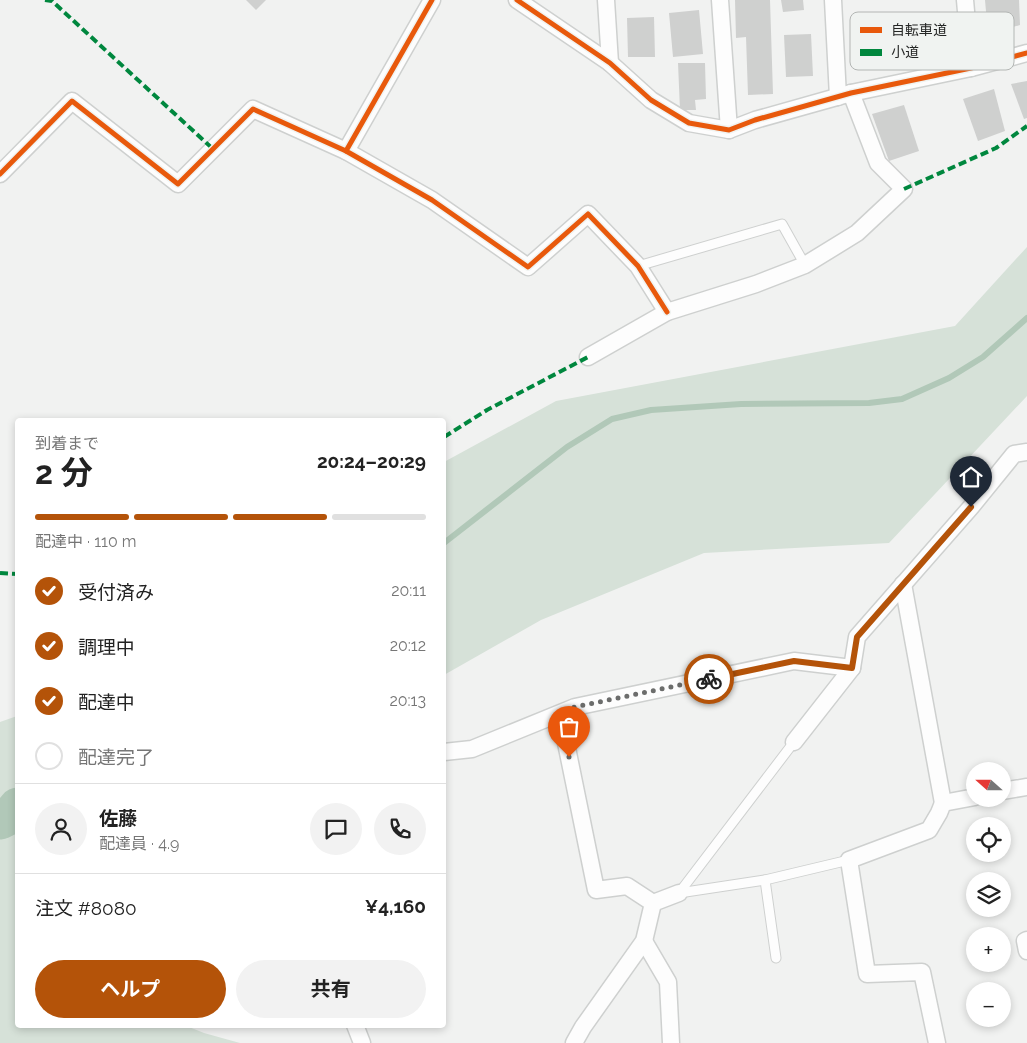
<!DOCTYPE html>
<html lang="ja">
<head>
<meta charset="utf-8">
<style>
  body { margin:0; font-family:Raleway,"Noto Sans JP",sans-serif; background:#f2f2f2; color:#222; height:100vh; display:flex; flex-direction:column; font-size:19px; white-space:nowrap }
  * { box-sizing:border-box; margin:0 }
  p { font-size:16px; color:#767676 }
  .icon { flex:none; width:28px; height:28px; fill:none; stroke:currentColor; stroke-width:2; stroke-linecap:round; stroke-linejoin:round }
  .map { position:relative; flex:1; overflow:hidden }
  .panel { position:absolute; left:15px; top:418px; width:431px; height:610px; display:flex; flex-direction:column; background:#fff; border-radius:5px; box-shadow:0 2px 8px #0003 }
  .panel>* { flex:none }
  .needle { width:32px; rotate:291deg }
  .buttons { position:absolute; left:966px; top:762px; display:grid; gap:10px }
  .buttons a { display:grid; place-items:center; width:45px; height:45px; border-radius:50%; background:#fff; box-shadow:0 2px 8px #0003; font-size:25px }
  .pin { position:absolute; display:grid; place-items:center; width:42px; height:42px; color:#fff; margin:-51px -21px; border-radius:50% 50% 50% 0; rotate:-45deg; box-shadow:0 0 5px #0007 }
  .pin .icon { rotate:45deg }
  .courier { position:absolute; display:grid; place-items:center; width:50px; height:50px; margin:-25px; border:4px solid #b45309; border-radius:50%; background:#fff; color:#222; box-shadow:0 1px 6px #0007 }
  .summary em { font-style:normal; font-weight:700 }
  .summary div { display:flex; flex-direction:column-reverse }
  .summary { display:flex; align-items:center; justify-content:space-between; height:85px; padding:0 20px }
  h1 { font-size:32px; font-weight:700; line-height:38px }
  .bar { display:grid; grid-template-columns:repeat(4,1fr); gap:8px 5px; align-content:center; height:60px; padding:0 20px }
  .bar i { height:6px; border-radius:4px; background:#e0e0e0 }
  .bar .on { background:#b45309 }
  .bar p { grid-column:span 4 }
  .line { display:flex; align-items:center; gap:12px; padding:0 20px; border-top:1px solid #e0e0e0 }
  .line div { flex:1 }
  .round { display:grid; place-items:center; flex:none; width:52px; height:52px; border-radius:26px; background:#f2f2f2 }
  ol { padding:0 20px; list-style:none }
  li { display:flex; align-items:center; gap:15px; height:55px }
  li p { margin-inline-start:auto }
  li .icon { padding:5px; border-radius:50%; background:#b45309; color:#fff; stroke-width:4 }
  li:last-child { color:#767676 }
  li i { width:28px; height:28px; border:2px solid #e0e0e0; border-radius:50% }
  .button { display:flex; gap:10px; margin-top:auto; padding:10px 20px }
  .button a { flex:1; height:58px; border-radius:30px; background:#b45309; color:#fff; font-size:20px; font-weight:700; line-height:58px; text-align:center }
  .button a+a { background:#f2f2f2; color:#222 }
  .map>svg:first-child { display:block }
</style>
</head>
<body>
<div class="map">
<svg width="1027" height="1043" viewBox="0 0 1027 1043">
  <rect width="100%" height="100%" fill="#f1f2f1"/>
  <!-- green -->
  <g fill="#d6e1d8">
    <path d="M1027,247V396L889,543L704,553L541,620L444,675V462L556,401L955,326Z"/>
    <path d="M17,716L18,1025H184L204,1033L240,1043H0V722Z"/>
  </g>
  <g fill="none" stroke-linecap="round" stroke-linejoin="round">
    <!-- stream -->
    <path stroke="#b1c8b8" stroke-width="6" d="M444,543L567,447L612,419L651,410L741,404L869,403L902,399L949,378L983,357L1027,318"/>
    <!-- river -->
    <path stroke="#b1c8b8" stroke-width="39" d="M0,820L12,814L18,807"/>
  </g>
  <!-- building -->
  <g fill="#cfd0cf">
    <path d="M246,0H266L256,10Z"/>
    <path d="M735,0H770L773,94L748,95L746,37L736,38Z"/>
    <path d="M781,0H803L804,10L783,12Z"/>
    <path d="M985,0H1019L1020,25L988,34Z"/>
    <path d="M699,10L703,54L673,57L669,13Z"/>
    <path d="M654,17L655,57H628L627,18Z"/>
    <path d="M811,34L813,76L786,77L784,35Z"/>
    <path d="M678,63H705L706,99L695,100L696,110H680Z"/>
    <path d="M1027,81V118L1024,119L1011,84Z"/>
    <path d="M994,89L1005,131L978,141L963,99Z"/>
    <path d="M904,105L919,151L889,161L872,114Z"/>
  </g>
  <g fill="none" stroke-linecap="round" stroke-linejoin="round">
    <!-- service casing -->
    <g stroke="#ced0cf" stroke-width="11">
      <g id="service">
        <path d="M638,266L782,224L805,265"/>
        <path d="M765,880L776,958"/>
        <path d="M679,893L794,742"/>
        <path d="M679,893L765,880L849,860"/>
      </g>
    </g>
    <!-- minor casing -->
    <g stroke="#ced0cf" stroke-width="19">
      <g id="minor">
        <path d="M432,0L346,151L432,200L528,267L588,214L638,266L667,312"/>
        <path d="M517,0L610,63L651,100L689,123L729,130L755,120L851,93L971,68L1027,53"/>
        <path d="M606,0L610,63"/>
        <path d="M720,0L729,130"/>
        <path d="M833,0L838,97"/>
        <path d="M965,0L971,68"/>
        <path d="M0,174L72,101L178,184L253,109L346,151"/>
        <path d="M588,357L667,312L756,284L805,265L857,233L904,189L878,163L851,93"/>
        <path d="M903,584L943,803"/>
        <path d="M557,715L565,738L596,890L627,886L653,903"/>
        <path d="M794,742L852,668L857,637L971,507L1014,454L1027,452"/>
        <path d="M444,752L472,749L575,707L794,661L852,668"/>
        <path d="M1002,791L1027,787"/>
        <path d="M1027,940L1025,941L1027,951"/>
        <path d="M644,941L668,982L671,1043"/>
        <path d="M355,1025L362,1043"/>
        <path d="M574,1043L583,1027L644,941L653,903L679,893"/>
        <path d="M937,1043L922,972L867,974L849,860L929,830L939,813L943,803L975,797"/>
      </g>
    </g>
    <!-- service -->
    <use href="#service" stroke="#fdfdfd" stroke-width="9"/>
    <!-- minor -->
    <use href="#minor" stroke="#fdfdfd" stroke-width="16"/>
    <!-- quiet -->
    <g stroke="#00873e" stroke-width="4" stroke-dasharray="8 4" stroke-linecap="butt">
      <path d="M45,0L52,1L213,149"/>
      <path d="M904,189L996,148L1027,126"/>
      <path d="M444,437L487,410L588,357"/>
      <path d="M0,573L18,574"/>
    </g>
    <!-- cycleway casing -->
    <g stroke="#f0f3f1" stroke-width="8">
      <g id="cycleway">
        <path d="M432,0L346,151L432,200L528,267L588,214L638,266L667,312"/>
        <path d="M517,0L610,63L651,100L689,123L729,130L755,120L851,93L971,68L1027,53"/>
        <path d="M0,174L72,101L178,184L253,109L346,151"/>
      </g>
    </g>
    <!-- cycleway -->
    <use href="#cycleway" stroke="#e8590c" stroke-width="5"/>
  </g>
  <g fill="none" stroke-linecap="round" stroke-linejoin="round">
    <!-- done -->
    <path stroke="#6c6d6c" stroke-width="5" stroke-dasharray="0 9" d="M569,757L565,738L557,714L575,707L709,679"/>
    <!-- route -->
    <path stroke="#b45309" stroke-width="6" d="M709,679L794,661L852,668L857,637L971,507"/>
  </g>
  <!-- legend -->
  <rect x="850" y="12" width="164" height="58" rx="8" fill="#f0f3f1" stroke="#b3b6b4" stroke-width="1"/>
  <rect x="860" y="27" width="22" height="6" fill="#e8590c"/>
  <rect x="860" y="49" width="22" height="7" fill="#00873e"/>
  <g font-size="14" fill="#242625">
    <text x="891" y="35">自転車道</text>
    <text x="891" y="57">小道</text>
  </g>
</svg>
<div class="buttons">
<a><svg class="needle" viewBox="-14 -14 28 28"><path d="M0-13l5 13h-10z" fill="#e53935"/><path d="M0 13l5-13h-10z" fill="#767676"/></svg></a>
<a><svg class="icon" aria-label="locate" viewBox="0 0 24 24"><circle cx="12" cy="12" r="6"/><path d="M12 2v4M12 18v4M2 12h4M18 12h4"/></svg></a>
<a><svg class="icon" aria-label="layers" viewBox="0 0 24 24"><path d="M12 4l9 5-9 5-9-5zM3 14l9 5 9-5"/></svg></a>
<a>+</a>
<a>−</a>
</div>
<div class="pin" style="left:569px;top:757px;background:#ea580c"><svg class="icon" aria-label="bag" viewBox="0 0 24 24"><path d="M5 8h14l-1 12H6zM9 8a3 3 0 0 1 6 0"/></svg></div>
<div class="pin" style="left:971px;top:507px;background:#1f2937"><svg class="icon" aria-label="home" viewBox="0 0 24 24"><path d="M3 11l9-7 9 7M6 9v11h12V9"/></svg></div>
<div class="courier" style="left:709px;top:679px"><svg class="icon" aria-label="bike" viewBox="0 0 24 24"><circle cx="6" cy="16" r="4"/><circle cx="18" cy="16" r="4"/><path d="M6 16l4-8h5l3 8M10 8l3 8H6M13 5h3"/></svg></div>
<section class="panel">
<div class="summary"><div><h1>2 分</h1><p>到着まで</p></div><em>20:24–20:29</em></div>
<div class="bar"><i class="on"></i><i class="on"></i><i class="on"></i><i></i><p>配達中 · 110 m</p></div>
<ol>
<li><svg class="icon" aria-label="check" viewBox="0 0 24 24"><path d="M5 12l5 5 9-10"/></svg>受付済み<p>20:11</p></li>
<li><svg class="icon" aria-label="check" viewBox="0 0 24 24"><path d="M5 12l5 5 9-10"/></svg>調理中<p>20:12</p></li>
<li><svg class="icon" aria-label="check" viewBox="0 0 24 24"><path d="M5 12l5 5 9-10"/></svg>配達中<p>20:13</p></li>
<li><i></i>配達完了</li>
</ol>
<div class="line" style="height:90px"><a class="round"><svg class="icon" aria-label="person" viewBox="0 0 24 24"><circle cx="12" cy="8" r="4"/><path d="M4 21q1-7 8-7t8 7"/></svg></a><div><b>佐藤</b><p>配達員 · 4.9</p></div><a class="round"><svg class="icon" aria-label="chat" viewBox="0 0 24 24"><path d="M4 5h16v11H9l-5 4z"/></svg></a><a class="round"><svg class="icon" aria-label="phone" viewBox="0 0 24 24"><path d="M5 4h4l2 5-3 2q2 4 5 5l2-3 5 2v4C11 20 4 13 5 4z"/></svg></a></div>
<div class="line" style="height:65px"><div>注文 #8080</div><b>¥4,160</b></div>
<div class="button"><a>ヘルプ</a><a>共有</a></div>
</section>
</div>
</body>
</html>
